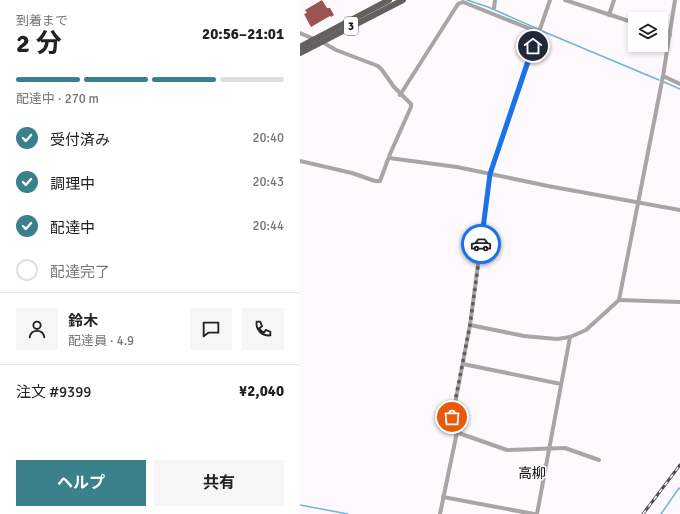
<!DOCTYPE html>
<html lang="ja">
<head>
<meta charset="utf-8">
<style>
  body { margin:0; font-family:Signika,"Noto Sans JP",sans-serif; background:#f6f6f6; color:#222; height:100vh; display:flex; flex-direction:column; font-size:15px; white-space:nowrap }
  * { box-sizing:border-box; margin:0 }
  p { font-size:13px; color:#767676 }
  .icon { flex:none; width:22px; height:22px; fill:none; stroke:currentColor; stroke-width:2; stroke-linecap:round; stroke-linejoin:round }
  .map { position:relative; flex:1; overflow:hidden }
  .details { display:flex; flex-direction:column; background:#fff; width:300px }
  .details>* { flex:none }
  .fabs { position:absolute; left:328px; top:12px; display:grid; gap:8px }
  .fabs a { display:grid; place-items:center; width:40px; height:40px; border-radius:0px; background:#fff; box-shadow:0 2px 6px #0003; font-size:20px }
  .pin { position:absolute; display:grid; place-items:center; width:34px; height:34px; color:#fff; margin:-17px; border:2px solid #fff; border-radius:50%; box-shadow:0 1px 4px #0007 }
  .courier { position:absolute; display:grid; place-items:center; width:40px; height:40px; margin:-20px; border:3px solid #1a73e8; border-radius:50%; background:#fff; color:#222; box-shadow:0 1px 5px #0007 }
  .head em { font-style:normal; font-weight:700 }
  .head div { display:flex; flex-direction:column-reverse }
  .head { display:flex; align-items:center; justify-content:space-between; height:68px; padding:0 16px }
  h1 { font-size:26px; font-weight:700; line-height:30px }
  .bar { display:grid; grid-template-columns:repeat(4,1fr); gap:6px 4px; align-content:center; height:48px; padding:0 16px }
  .bar i { height:5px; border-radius:3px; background:#e0e0e0 }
  .bar .current { background:#3a818b }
  .bar p { grid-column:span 4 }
  .line { display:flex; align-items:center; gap:10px; padding:0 16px; border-top:1px solid #e0e0e0 }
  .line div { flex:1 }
  .round { display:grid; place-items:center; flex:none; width:42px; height:42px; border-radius:0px; background:#f6f6f6 }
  ol { padding:0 16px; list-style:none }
  li { display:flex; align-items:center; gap:12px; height:44px }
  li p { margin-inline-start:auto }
  li .icon { padding:4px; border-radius:50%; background:#3a818b; color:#fff; stroke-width:4 }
  li:last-child { color:#767676 }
  li i { width:22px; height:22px; border:2px solid #e0e0e0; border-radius:50% }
  .cta { display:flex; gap:8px; margin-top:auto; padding:8px 16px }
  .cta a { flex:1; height:46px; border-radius:0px; background:#3a818b; color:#fff; font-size:16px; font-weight:700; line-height:46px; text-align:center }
  .cta a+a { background:#f6f6f6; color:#222 }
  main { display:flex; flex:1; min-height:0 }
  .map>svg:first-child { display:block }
</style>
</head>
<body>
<main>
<section class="details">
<div class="head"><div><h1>2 分</h1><p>到着まで</p></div><em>20:56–21:01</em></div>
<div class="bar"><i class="current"></i><i class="current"></i><i class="current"></i><i></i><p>配達中 · 270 m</p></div>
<ol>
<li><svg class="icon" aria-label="check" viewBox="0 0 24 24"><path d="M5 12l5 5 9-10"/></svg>受付済み<p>20:40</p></li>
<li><svg class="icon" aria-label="check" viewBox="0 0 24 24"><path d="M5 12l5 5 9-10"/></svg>調理中<p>20:43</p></li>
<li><svg class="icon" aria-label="check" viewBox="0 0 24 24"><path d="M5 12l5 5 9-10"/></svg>配達中<p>20:44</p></li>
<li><i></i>配達完了</li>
</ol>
<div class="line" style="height:72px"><a class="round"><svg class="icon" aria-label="person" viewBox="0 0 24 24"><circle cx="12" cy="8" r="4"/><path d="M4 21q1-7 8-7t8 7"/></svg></a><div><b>鈴木</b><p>配達員 · 4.9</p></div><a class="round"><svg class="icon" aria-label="chat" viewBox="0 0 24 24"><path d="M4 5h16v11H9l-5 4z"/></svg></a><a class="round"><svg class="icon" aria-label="phone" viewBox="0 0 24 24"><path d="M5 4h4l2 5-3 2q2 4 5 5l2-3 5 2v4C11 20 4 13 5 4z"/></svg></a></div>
<div class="line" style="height:52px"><div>注文 #9399</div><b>¥2,040</b></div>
<div class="cta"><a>ヘルプ</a><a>共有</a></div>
</section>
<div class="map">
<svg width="380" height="514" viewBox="0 0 380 514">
  <rect width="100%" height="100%" fill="#fef9fd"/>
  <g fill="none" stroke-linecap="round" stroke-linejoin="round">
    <!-- stream -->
    <g stroke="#6db4de" stroke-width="1.5">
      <path d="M167,0L188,7L238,29"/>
      <path d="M242,31L359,80"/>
      <path d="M364,82L380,89"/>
      <path d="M0,505L48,514"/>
      <path d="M361,514L379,488L380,489"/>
    </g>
  </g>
  <!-- building -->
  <path fill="#9b5452" d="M22,0L27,8H30L34,15L31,17L30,16L11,27L4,14L7,13L5,10Z"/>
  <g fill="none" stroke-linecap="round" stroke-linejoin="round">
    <!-- street -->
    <g stroke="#a7a6a4" stroke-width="4">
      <path d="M250,0L190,174L170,325L150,430L207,450L265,448L299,460"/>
      <path d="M265,0L335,23"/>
      <path d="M194,8L195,0"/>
      <path d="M309,15L314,0"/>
      <path d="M361,32L370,35"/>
      <path d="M0,33L14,39"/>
      <path d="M363,76L380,84"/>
      <path d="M100,95L158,4L163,2L238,32"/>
      <path d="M89,158L157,167L248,186L380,210"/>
      <path d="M0,161L52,173L75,181H80L90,154L111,107V104L94,87L82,70L78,66L36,50L22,42"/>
      <path d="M319,300L380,302"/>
      <path d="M170,325L224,336L257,339L270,337L286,330L319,300L363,76L375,0"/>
      <path d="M163,364L261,384"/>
      <path d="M143,497L234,514"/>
      <path d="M140,514L157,432"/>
      <path d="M237,514L270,337"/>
    </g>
    <!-- primary -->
    <g stroke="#63615d" stroke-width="6">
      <path d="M0,47L89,0"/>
      <path d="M0,53L103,0"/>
    </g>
    <!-- rail casing -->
    <g stroke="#4f4d4f" stroke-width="3">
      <path id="rail" d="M343,514L380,465"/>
    </g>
    <!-- rail -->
    <use href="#rail" stroke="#fff" stroke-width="1.5" stroke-dasharray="4.5" stroke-linecap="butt"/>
  </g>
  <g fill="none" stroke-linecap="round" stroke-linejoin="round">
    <!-- done -->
    <path stroke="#615f61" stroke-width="4" stroke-dasharray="0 7.2" d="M152,417L170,325L181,244"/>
    <!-- route -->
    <path stroke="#1a73e8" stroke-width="5" d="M181,244L190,174L233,46"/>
  </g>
  <g text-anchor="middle" stroke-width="3" stroke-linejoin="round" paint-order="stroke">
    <!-- shield labels -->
    <rect fill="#fff" stroke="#565556" stroke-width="1" x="44" y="17" width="14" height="18" rx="3"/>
    <g font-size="11" font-weight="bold" fill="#0d0c0d">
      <text x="51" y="30">3</text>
    </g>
    <!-- quarter labels -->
    <g font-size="14" fill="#0d0c0d" stroke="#fff">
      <text x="232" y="478">高柳</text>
    </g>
  </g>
</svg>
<div class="fabs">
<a><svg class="icon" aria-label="layers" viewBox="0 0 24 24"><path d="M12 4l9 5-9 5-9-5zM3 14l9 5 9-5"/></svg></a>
</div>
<div class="pin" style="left:152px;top:417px;background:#ea580c"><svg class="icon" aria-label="bag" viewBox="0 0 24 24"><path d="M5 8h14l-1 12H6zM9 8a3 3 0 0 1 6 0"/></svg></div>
<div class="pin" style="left:233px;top:46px;background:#1f2937"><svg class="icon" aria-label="home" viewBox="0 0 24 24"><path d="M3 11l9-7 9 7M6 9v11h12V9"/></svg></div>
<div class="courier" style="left:181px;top:244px"><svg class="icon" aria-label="car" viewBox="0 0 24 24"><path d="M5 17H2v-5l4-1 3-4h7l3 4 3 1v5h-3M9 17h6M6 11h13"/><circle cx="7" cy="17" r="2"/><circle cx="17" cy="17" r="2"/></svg></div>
</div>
</main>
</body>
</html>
